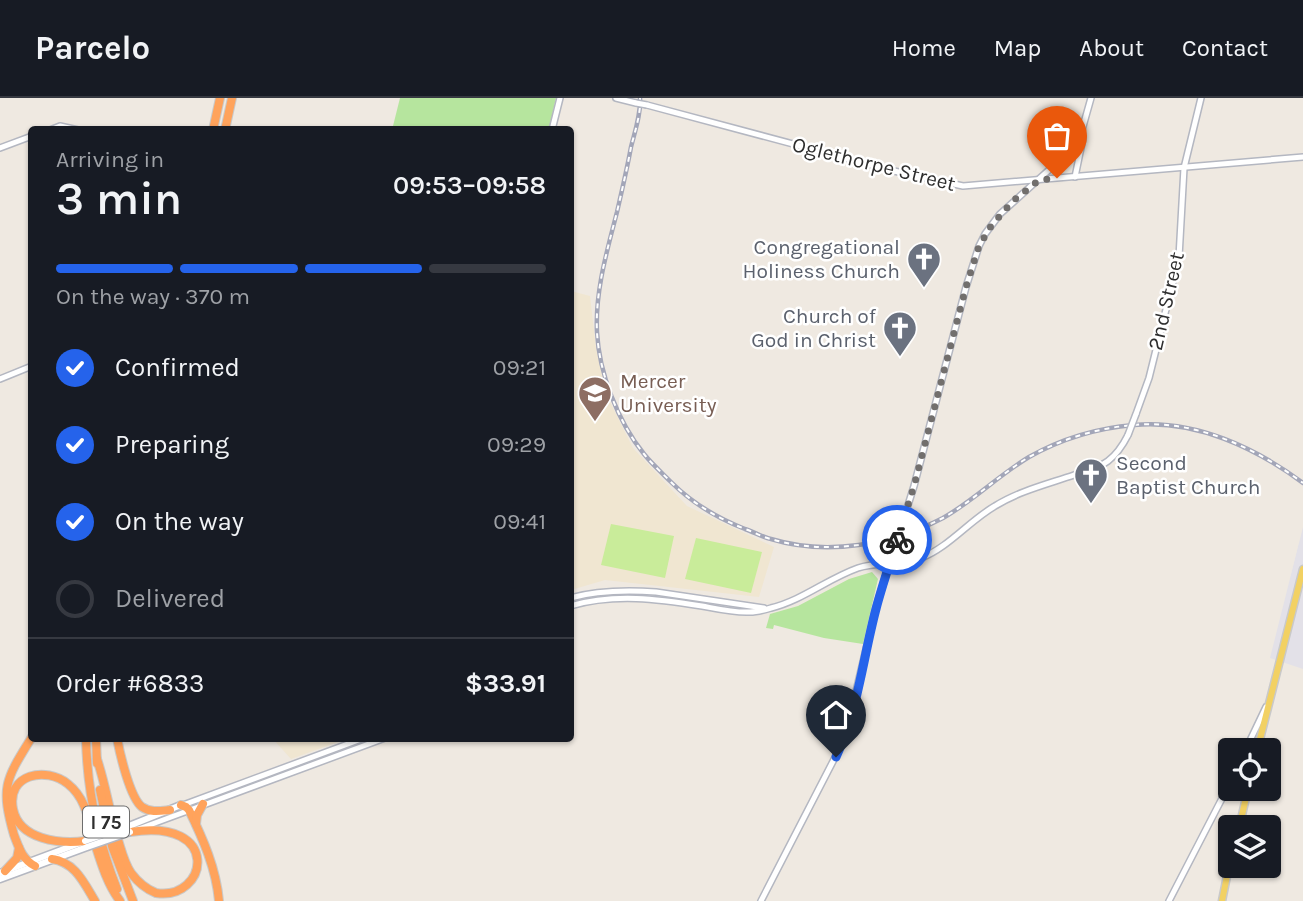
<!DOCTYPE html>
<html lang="en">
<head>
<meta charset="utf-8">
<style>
  body { margin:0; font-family:Karla,sans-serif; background:#242831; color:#f1f3f6; height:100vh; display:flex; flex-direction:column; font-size:26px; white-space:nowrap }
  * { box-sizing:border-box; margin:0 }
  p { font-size:23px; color:#9ea1a6 }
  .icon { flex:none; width:38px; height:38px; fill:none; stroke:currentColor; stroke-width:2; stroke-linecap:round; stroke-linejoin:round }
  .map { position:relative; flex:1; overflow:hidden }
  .drawer { position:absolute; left:28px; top:28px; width:546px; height:616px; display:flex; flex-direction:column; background:#171b24; border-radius:7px; box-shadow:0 2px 5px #0004 }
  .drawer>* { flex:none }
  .tools { position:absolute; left:1218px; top:640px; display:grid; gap:14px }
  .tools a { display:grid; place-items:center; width:63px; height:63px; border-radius:7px; background:#171b24; box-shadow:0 2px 5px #0004; font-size:35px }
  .pin { position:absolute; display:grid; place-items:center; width:60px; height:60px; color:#fff; margin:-72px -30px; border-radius:50% 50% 50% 0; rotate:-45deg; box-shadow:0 0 7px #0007 }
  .pin .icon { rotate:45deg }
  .courier { position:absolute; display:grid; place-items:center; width:70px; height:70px; margin:-35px; border:5px solid #2563eb; border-radius:50%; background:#fff; color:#222; box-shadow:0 2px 9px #0007 }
  .summary em { font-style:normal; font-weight:600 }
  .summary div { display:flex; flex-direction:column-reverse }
  .summary { display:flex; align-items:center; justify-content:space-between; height:119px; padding:0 28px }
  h1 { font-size:46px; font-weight:600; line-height:52px }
  .bar { display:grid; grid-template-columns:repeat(4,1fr); gap:10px 7px; align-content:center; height:84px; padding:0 28px }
  .bar i { height:9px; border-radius:5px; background:#363941 }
  .bar .active { background:#2563eb }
  .bar p { grid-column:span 4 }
  .line { display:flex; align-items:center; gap:18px; padding:0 28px; border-top:2px solid #363941 }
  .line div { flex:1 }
  ol { padding:0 28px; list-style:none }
  li { display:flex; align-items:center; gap:21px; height:77px }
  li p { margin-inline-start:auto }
  li .icon { padding:7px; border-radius:50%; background:#2563eb; color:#fff; stroke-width:4 }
  li:last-child { color:#9ea1a6 }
  li i { width:38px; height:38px; border:4px solid #363941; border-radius:50% }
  header { display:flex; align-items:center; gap:42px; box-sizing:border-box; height:98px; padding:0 35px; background:#171b24; border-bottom:2px solid #363941 }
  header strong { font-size:33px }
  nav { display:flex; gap:38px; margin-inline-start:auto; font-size:24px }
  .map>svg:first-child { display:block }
</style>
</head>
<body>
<header>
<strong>Parcelo</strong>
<nav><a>Home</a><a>Map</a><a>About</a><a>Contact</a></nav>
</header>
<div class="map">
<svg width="1303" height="803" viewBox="0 0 1303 803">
  <rect width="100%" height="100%" fill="#efe9e1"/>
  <!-- industrial -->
  <path fill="#e3e1e8" d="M1303,429V571L1270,560Z"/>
  <!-- education -->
  <g fill="#f0e6d1">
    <path d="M571,193L590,198L596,250L608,300L633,350L687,408L774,449L759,499L605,482L571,492Z"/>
    <path d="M273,641H346L291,661Z"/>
  </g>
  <!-- green -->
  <g fill="#b6e59e">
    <path d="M400,0H556L549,31L392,32Z"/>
    <path d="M872,474L878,481L863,546L824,540L774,527L773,531L766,530L770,516L798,508L849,481Z"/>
  </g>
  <!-- pitch -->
  <g fill="#c9ec9a">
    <path d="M611,426L674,438L665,480L601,467Z"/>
    <path d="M696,440L762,454L751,495L685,481Z"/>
  </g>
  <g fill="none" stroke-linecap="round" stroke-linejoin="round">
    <!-- tertiary casing -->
    <g stroke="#b4b7c1" stroke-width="8">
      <g id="tertiary">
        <path d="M616,0L636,5"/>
        <path d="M647,7L894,73L963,88L1303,59"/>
        <path d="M50,32L60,28L78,32"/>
        <path d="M552,32L560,0"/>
        <path d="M0,50L32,38"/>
        <path d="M1075,79L1083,40L1082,34"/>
        <path d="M0,281L32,268"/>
        <path d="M1136,316L1149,280L1179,159L1184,70L1201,0"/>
        <path d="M570,500C599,492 627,492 656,494L764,510"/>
        <path d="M570,508C615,495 658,501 702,508C718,511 735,515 750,514C757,514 764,512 771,510C803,502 827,481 858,470C878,463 901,468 921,460C949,449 969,423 995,408C1019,393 1048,386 1074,377C1086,373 1099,370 1108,363C1117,356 1123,347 1128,337"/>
        <path d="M1245,653L1266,609"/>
        <path d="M183,707L364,640"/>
        <path d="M136,732L385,640"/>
        <path d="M761,803L845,640L876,509L914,388L966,189L979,148L985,136L1000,116L1060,62L1070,49L1082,32L1091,0"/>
        <path d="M1169,803L1230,685"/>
      </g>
    </g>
    <!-- secondary casing -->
    <g stroke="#b4b7c1" stroke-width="9">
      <g id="secondary">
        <path d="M129,728L181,707"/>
        <path d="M0,775L80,745"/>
        <path d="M0,781L87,749"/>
      </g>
    </g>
    <!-- primary casing -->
    <g stroke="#c9c9c9" stroke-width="9">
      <g id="primary">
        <path d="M1257,653L1303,471"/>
        <path d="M1239,730L1248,691"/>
        <path d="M1222,803L1230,763"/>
      </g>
    </g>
    <!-- motorway casing -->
    <g stroke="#c9c9c9" stroke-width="10">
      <g id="motorway">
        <path d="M213,32L220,0"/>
        <path d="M225,32L232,0"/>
        <path d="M32,639C6,681 0,688 14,737C19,750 22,761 35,768"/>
        <path d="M86,640C87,692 98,743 117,791"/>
        <path d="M96,640L97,665"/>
        <path d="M117,640C120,656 130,700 142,709C151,715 160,713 170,712"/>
        <path d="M97,661C106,688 110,717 119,745C122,755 125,766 131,775C137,783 146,791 156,795C208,803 223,719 130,734"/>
        <path d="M100,692L112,748L133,803"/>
        <path d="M181,707L186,709L189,712C203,741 216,770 219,803"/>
        <path d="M196,726L197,717L203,706"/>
        <path d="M85,743C60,746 19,742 13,711C6,676 46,668 68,686C88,702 89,727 96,749C102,768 108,787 120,803"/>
        <path d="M52,761C75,764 84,785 95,803"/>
        <path d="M5,773L17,760L19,750"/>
      </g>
    </g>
    <!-- tertiary -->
    <use href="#tertiary" stroke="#fff" stroke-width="5"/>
    <!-- secondary -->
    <use href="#secondary" stroke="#fff" stroke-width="6"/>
    <!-- primary -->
    <use href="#primary" stroke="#f2d163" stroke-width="6"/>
    <!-- motorway -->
    <use href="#motorway" stroke="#ffa35c" stroke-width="8"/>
    <!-- rail casing -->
    <g stroke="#a3a6b8" stroke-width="4.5">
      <path id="rail" d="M640,0C641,16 635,33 631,49C627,71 622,92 617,114C607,153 595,193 597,234C599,275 618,324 644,356C652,366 662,375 671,384C692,405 717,420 745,431C754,434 762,439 771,441C827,458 891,447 943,420C973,403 999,377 1029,359C1061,341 1097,330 1134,327C1195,321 1256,350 1303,385"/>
    </g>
    <!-- rail -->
    <use href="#rail" stroke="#fff" stroke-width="2" stroke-dasharray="5" stroke-linecap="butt"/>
    <!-- tertiary-bridge casing -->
    <g stroke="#b4b7c1" stroke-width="8" stroke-linecap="butt">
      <g id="tertiary-bridge">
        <path d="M636,5L647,7"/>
        <path d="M1128,337L1136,316"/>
      </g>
    </g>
    <!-- secondary-bridge casing -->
    <g stroke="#b4b7c1" stroke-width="9" stroke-linecap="butt">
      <g id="secondary-bridge">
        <path d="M85,743L129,728"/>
        <path d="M87,749L130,734"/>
      </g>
    </g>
    <!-- tertiary-bridge -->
    <use href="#tertiary-bridge" stroke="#fff" stroke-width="5"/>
    <!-- secondary-bridge -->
    <use href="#secondary-bridge" stroke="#fff" stroke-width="6"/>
  </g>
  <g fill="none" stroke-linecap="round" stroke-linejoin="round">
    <!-- done -->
    <path stroke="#726f6d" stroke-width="7" stroke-dasharray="0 12.6" d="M897,442L914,388L966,189L979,148L991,128L1013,103L1039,82L1057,80"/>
    <!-- route -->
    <path stroke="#2563eb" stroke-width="9" d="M836,659C858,612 863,560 876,511C882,488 890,465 897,442"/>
  </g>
  <!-- icons -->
  <defs>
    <g id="church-pin" transform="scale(1.75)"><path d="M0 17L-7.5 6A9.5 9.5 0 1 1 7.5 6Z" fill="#6b7280" stroke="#fff"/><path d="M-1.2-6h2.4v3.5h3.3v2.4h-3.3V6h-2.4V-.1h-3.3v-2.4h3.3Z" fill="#fff"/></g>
    <g id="university-pin" transform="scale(1.75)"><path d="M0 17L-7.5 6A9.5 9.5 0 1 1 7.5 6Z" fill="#8d6e63" stroke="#fff"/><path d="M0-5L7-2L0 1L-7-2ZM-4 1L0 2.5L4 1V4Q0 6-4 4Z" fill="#fff"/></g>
  </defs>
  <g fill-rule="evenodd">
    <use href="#church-pin" x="924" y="161"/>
    <use href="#church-pin" x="900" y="230"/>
    <use href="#university-pin" x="595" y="295"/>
    <use href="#church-pin" x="1091" y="377"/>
  </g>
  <g text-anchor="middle" stroke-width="5" stroke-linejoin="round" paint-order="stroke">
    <!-- shield labels -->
    <rect fill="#fff" stroke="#6d6d6d" stroke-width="2" x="83" y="708.5" width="46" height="31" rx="5"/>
    <g font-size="19" font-weight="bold" fill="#2e2e2e">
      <text x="106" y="731">I 75</text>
    </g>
    <!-- street labels -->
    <g font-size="21" fill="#2e2e2e" stroke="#fff">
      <text transform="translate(874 66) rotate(14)" y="7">Oglethorpe Street</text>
      <text transform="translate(1166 203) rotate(-77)" y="7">2nd Street</text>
    </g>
    <!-- worship labels -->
    <g font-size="21" fill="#5b616d" stroke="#fff" text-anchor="end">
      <text x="900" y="156">Congregational<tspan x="900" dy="24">Holiness Church</tspan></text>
      <text x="876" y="225">Church of<tspan x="876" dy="24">God in Christ</tspan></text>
      <text x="1116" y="372" text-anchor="start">Second<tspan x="1116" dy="24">Baptist Church</tspan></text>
    </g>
    <!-- education labels -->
    <g font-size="21" fill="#785e54" stroke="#fff" text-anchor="start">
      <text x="620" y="290">Mercer<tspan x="620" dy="24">University</tspan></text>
    </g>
  </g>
</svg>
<div class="tools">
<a><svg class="icon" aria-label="locate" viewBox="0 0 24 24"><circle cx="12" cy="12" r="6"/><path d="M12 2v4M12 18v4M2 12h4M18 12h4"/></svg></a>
<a><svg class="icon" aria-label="layers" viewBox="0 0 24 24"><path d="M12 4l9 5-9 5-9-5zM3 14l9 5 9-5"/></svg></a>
</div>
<div class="pin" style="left:1057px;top:80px;background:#ea580c"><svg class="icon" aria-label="bag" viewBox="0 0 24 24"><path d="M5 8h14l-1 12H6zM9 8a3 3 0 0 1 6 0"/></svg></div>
<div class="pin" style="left:836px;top:659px;background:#1f2937"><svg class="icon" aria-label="home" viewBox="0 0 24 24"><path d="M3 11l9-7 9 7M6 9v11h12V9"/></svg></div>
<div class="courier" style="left:897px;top:442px"><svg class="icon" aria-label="bike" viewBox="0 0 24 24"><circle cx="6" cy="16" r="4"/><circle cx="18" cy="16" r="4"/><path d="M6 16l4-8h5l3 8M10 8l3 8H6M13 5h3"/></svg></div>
<section class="drawer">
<div class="summary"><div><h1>3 min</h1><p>Arriving in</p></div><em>09:53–09:58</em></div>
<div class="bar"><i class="active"></i><i class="active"></i><i class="active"></i><i></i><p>On the way · 370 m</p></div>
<ol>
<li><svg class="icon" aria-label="check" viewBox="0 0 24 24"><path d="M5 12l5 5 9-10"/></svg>Confirmed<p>09:21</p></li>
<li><svg class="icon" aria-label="check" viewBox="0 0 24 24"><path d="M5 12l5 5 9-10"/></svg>Preparing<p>09:29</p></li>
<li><svg class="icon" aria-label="check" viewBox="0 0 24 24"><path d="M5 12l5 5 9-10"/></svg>On the way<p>09:41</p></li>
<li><i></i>Delivered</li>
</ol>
<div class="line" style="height:91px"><div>Order #6833</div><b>$33.91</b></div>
</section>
</div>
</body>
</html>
